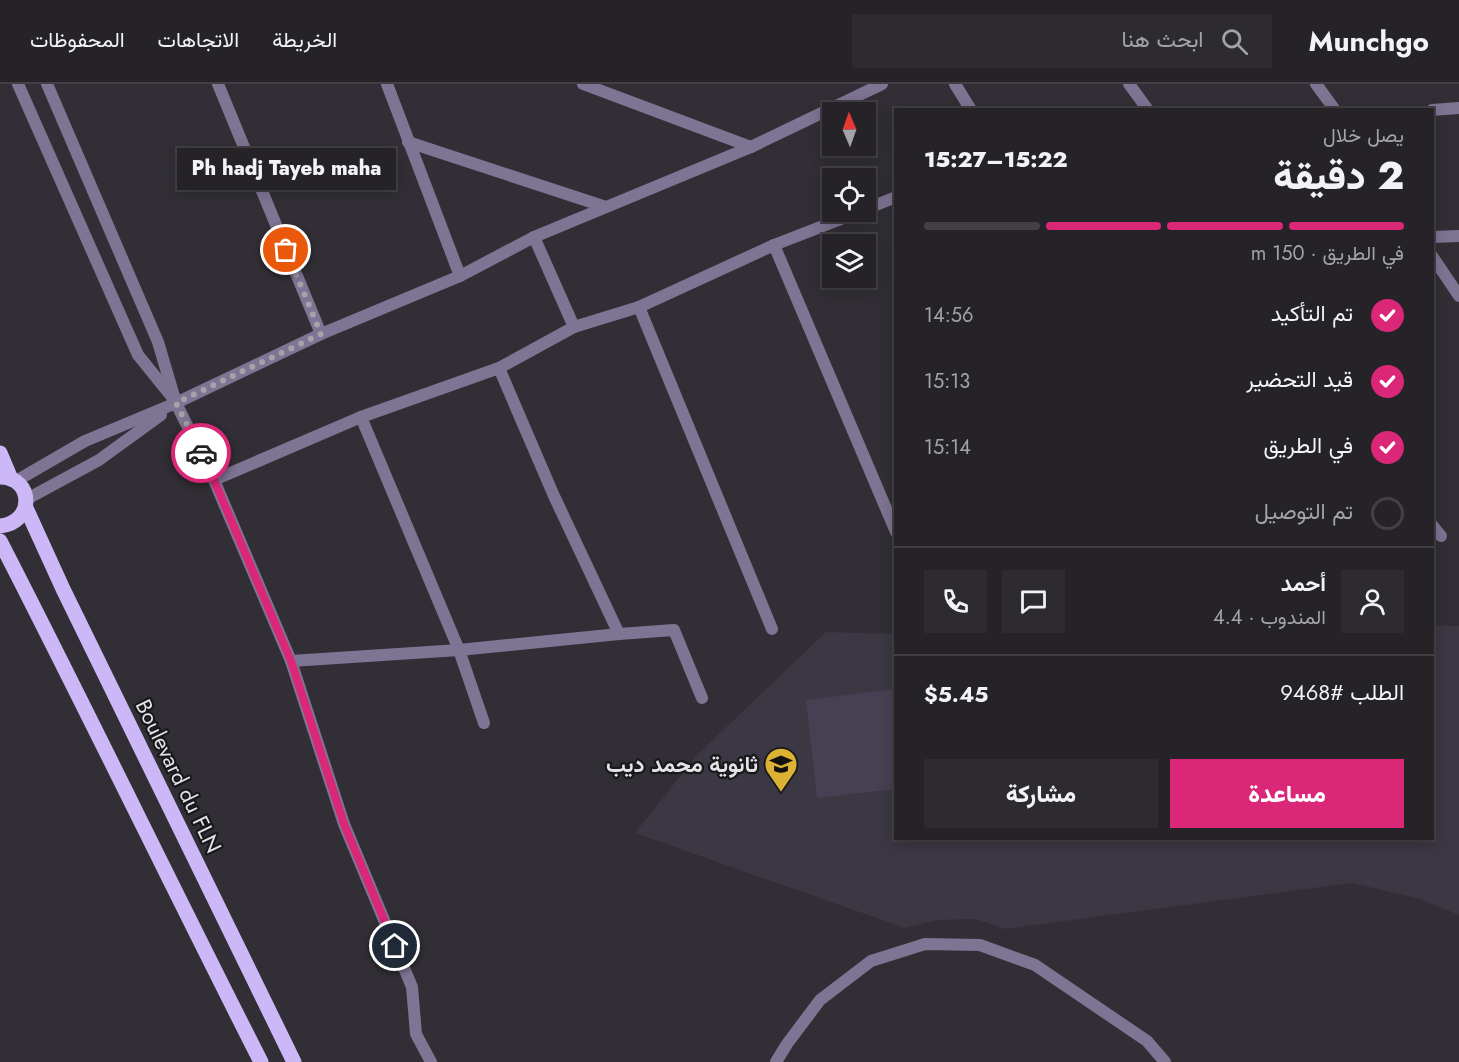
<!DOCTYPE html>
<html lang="ar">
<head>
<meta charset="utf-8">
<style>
  body { margin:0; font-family:Jost,Vazirmatn,sans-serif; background:#2d2b30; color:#f1f3f6; direction:rtl; height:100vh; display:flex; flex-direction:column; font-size:22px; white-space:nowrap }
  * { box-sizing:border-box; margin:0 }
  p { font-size:20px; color:#a3a4a8 }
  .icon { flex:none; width:33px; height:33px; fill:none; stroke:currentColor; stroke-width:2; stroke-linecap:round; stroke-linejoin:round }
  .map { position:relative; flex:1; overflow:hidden; direction:ltr }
  .drawer { position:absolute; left:894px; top:24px; width:540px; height:732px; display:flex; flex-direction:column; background:#252328; border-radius:0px; box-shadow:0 3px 15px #0003,0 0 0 2px #424045; direction:rtl }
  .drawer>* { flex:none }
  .needle { width:39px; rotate:358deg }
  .controls { position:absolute; left:822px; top:18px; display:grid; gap:12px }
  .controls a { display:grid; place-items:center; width:54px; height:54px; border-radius:0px; background:#252328; box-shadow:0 3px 15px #0003,0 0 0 2px #424045; font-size:30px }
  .pin { position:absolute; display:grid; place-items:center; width:51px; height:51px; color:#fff; margin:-26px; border:3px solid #fff; border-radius:50%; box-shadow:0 2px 6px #0007 }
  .courier { position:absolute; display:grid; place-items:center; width:60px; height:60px; margin:-30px; border:4px solid #db2777; border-radius:50%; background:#fff; color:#222; box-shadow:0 2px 8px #0007 }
  .bubble { position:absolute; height:42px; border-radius:0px; background:#252328; box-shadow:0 3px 15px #0003,0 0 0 2px #424045; font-size:20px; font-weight:800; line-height:42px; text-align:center; direction:rtl }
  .overview em { font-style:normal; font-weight:800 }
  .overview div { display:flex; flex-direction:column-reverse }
  .overview { display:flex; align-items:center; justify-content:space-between; height:102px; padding:0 30px }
  h1 { font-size:39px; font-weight:800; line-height:45px }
  .bar { display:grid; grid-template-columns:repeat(4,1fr); gap:9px 6px; align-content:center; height:72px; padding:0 30px }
  .bar i { height:8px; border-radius:4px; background:#424045 }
  .bar .active { background:#db2777 }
  .bar p { grid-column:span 4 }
  .line { display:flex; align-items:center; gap:15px; padding:0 30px; border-top:2px solid #424045 }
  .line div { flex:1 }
  .round { display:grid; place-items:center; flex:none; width:63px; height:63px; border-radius:0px; background:#2d2b30 }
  ol { padding:0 30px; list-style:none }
  li { display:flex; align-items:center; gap:18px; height:66px }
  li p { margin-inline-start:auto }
  li .icon { padding:6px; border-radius:50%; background:#db2777; color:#fff; stroke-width:4 }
  li:last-child { color:#a3a4a8 }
  li i { width:33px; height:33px; border:3px solid #424045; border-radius:50% }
  .button { display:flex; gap:12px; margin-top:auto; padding:12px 30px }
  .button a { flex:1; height:69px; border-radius:0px; background:#db2777; color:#fff; font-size:24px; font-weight:800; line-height:69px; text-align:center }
  .button a+a { background:#2d2b30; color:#f1f3f6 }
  header { display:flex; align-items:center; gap:36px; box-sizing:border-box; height:84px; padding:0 30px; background:#252328; border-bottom:2px solid #424045 }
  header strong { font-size:28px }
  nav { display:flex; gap:33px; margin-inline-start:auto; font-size:21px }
  .search { width:420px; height:54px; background:#2d2b30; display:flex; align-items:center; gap:15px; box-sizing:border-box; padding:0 21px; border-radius:0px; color:#a3a4a8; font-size:22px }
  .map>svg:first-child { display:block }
</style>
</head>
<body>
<header>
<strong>Munchgo</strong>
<div class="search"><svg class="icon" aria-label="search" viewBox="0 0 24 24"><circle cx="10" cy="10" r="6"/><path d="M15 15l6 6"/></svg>ابحث هنا</div>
<nav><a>الخريطة</a><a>الاتجاهات</a><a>المحفوظات</a></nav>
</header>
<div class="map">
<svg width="1459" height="978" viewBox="0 0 1459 978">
  <rect width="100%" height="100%" fill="#312f35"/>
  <!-- built -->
  <path fill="#3b3743" d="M1433,542H1459V831L1420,815L1352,799L1005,845L976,835L937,836L905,844L635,749L698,670L826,548L895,550L896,754H1432Z"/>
  <!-- green -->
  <path fill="#464053" d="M895,605V705L817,714L806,616Z"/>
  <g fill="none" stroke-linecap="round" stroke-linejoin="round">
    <!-- minor -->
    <g stroke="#7e7493" stroke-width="12">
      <path d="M18,0L138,271L172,313"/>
      <path d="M47,0L158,258L176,319L214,396L291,577L344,740L412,903L416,950L431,978"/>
      <path d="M218,0L321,250"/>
      <path d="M387,0L460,192"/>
      <path d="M583,0L751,63"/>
      <path d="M955,0L971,26"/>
      <path d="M1129,0L1148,26"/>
      <path d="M1432,26L1459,24"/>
      <path d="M408,58L606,123"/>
      <path d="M866,125L896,113"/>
      <path d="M534,153L574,243"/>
      <path d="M1432,153L1459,152"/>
      <path d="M774,161L896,448"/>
      <path d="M639,223L772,545"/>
      <path d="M499,284L554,412L619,550"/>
      <path d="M361,333L459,566L484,639"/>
      <path d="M214,396L361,333L499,284L574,243L639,223L774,161L859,128"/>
      <path d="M16,397L85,357L176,319L321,250L460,192L534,153L751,63L882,0"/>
      <path d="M27,415L99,376L161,331"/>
      <path d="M1432,441L1441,452"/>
      <path d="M291,577L459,566L619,550L674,546L702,614"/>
      <path d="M776,978L787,960L820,916L871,877L925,860L980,861L1035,881L1147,957L1165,978"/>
    </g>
    <!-- tertiary -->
    <g stroke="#7e7493" stroke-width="12">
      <path d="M1316,0L1335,26"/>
      <path d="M1432,172L1459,212"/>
    </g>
    <!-- primary -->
    <g stroke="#ccb7f7" stroke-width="15">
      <path d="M0,369L11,395"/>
      <path d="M0,393C34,393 35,439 0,442"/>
      <path d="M26,424L63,505L294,978"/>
      <path d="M0,457C89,630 173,805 261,978"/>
    </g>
  </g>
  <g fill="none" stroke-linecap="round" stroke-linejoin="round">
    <!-- done -->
    <path stroke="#a5a3a8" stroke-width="6" stroke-dasharray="0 10.8" d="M201,369L176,319L321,250L286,166"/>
    <!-- route -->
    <path stroke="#db2777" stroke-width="8" d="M201,369L214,396L291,577L344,740L395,862"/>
  </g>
  <!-- icons -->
  <defs>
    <g id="school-pin" transform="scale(1.725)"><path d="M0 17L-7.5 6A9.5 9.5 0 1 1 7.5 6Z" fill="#dbb233" stroke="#19181b"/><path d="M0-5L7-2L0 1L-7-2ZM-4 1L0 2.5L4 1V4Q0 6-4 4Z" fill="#111"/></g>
  </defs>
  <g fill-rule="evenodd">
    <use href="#school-pin" x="781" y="680"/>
  </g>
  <g text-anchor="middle" stroke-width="4.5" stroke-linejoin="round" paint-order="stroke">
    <!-- poi labels -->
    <g font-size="22" font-weight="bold" fill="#e3e2e6" stroke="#19181b" text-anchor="end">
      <text x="758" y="688">ثانوية محمد ديب</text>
    </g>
    <!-- street labels -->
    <g font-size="22" fill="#e3e2e6" stroke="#19181b">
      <text transform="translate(179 692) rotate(64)" y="8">Boulevard du FLN</text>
    </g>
  </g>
</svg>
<div class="controls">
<a><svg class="needle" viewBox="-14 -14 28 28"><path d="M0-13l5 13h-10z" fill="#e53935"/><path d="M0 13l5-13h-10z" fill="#a3a4a8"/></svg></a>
<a><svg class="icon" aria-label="locate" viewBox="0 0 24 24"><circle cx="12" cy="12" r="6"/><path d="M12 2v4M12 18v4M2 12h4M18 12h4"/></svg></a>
<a><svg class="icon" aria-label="layers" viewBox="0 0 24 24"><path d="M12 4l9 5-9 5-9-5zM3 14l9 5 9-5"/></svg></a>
</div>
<div class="pin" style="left:286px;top:166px;background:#ea580c"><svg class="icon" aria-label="bag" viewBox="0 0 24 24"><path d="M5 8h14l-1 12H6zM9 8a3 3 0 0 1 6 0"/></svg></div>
<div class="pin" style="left:395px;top:862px;background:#1f2937"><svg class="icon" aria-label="home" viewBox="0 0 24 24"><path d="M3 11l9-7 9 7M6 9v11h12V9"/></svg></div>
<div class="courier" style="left:201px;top:369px"><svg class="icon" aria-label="car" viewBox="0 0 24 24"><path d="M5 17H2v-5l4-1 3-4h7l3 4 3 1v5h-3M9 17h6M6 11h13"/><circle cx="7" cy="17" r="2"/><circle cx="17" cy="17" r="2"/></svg></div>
<div class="bubble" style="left:177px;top:64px;width:219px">Ph hadj Tayeb maha</div>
<section class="drawer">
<div class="overview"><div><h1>2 دقيقة</h1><p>يصل خلال</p></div><em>15:22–15:27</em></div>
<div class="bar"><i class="active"></i><i class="active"></i><i class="active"></i><i></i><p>في الطريق · 150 m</p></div>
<ol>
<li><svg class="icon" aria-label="check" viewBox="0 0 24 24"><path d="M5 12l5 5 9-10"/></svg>تم التأكيد<p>14:56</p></li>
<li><svg class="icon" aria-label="check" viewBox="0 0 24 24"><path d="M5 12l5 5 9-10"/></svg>قيد التحضير<p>15:13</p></li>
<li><svg class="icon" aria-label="check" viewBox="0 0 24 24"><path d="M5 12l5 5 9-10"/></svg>في الطريق<p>15:14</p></li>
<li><i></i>تم التوصيل</li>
</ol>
<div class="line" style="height:108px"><a class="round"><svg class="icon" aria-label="person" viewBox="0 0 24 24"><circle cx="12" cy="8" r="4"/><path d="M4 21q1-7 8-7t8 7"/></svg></a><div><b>أحمد</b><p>المندوب · 4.4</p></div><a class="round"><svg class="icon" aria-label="chat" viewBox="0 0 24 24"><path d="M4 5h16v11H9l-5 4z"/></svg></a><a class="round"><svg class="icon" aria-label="phone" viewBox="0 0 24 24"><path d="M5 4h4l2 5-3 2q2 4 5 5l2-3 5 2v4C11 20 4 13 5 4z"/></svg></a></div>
<div class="line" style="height:78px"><div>الطلب #9468</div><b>$5.45</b></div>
<div class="button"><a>مساعدة</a><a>مشاركة</a></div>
</section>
</div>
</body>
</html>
